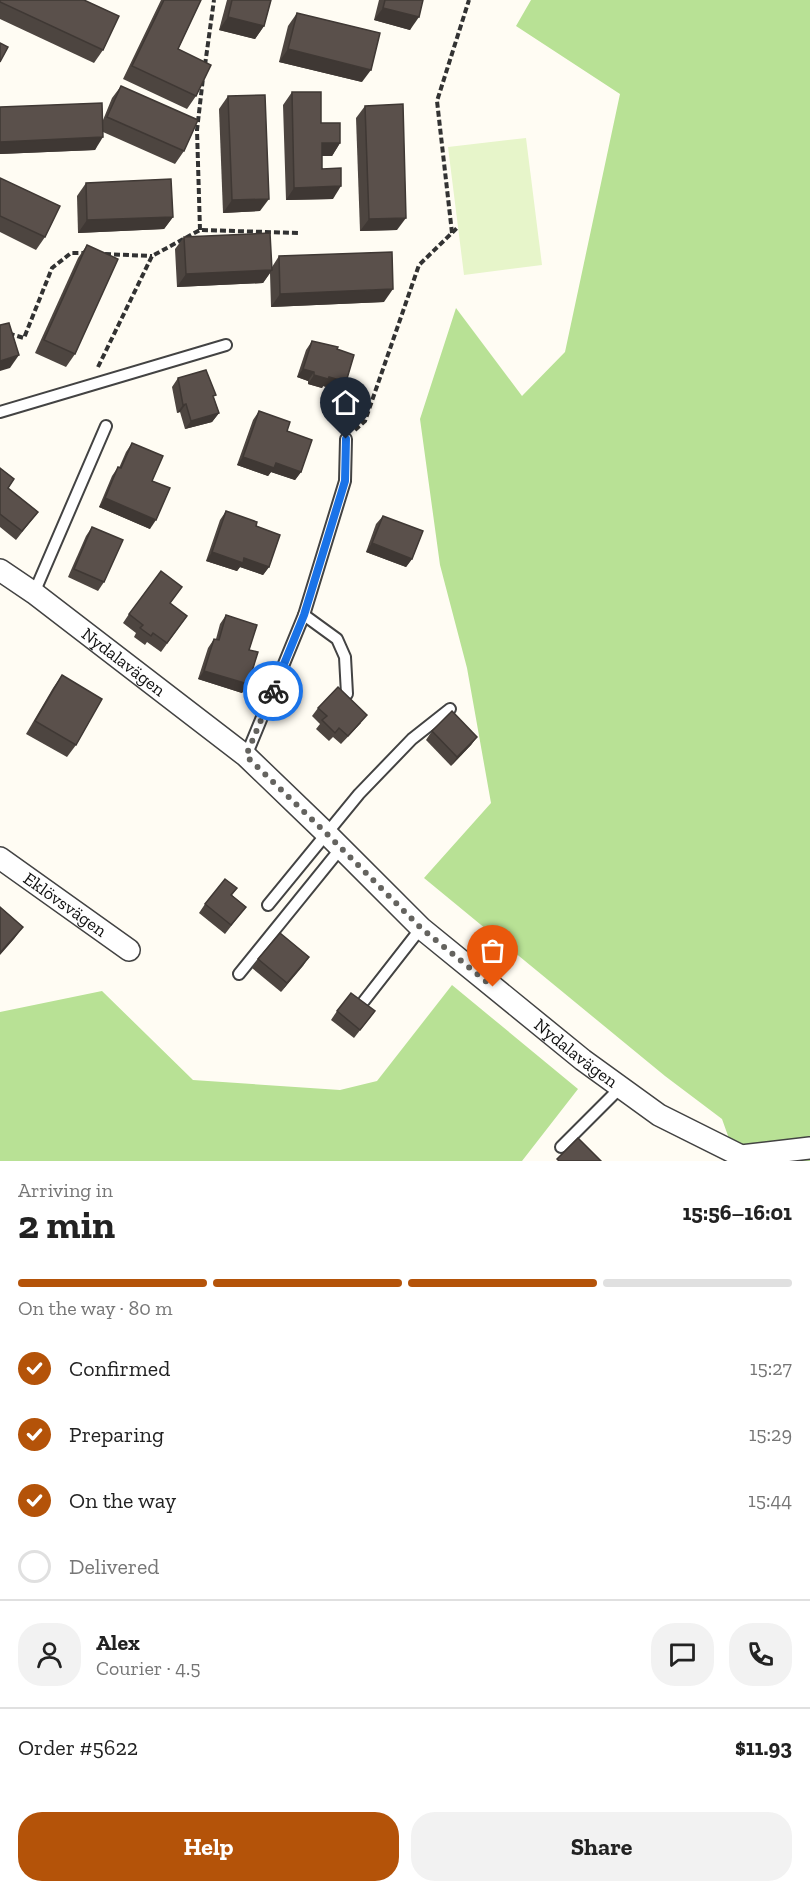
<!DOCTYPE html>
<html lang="en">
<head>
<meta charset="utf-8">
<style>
  body { margin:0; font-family:"Zilla Slab",serif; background:#f2f2f2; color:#222; height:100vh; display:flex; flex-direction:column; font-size:22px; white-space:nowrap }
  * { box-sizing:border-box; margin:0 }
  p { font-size:20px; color:#767676 }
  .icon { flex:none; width:33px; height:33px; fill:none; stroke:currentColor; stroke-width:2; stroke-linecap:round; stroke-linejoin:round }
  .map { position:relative; height:1161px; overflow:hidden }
  .side { display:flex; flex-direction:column; background:#fff; flex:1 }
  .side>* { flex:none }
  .pin { position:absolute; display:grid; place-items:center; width:51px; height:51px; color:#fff; margin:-62px -26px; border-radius:50% 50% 50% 0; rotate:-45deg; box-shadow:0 0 6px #0007 }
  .pin .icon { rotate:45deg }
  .courier { position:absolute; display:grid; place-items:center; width:60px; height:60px; margin:-30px; border:4px solid #1a73e8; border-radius:50%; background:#fff; color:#222; box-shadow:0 2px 8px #0007 }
  .head em { font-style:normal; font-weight:700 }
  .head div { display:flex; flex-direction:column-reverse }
  .head { display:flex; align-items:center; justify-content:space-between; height:102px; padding:0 18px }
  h1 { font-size:39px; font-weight:700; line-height:45px }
  .bar { display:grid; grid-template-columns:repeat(4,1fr); gap:9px 6px; align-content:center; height:72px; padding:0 18px }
  .bar i { height:8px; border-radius:4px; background:#e0e0e0 }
  .bar .active { background:#b45309 }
  .bar p { grid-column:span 4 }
  .line { display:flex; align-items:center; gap:15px; padding:0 18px; border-top:2px solid #e0e0e0 }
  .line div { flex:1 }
  .round { display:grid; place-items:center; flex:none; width:63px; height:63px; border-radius:24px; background:#f2f2f2 }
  ol { padding:0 18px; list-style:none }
  li { display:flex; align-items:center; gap:18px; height:66px }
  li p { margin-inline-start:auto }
  li .icon { padding:6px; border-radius:50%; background:#b45309; color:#fff; stroke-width:4 }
  li:last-child { color:#767676 }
  li i { width:33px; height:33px; border:3px solid #e0e0e0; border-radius:50% }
  .action { display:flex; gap:12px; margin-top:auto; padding:12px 18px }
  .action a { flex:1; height:69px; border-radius:24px; background:#b45309; color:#fff; font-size:24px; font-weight:700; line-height:69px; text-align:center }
  .action a+a { background:#f2f2f2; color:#222 }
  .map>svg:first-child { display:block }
</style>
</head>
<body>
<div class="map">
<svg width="810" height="1161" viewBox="0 0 810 1161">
  <rect width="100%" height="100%" fill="#fffcf3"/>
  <!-- forest -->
  <g fill="#b8e195">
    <path d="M531,0H810V1161H737L722,1119L665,1076L424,878L491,803L467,668L440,565L420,419L456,308L522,396L565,352L620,94L516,26Z"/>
    <path d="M452,985L578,1089L522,1161H0V1012L102,991L193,1080L340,1090L377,1081Z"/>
  </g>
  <!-- pitch -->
  <path fill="#e7f5ca" d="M526,138L542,265L464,275L448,147Z"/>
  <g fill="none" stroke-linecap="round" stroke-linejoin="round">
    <!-- lane casing -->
    <g stroke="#434343" stroke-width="14">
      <g id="lane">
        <path d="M0,412L226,345"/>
        <path d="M34,593L106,426"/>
        <path d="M304,615L337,639L345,657L347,694"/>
        <path d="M246,756L304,615L345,481L346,439"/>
        <path d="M268,905L359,794L412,739L450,709"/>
        <path d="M239,974L341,848"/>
        <path d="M364,1001L421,928"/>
        <path d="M561,1147L621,1087"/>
      </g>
    </g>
    <!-- street casing -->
    <g stroke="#434343" stroke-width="24">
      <g id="street">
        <path id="s1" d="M0,570L34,593L246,756L326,833L421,928L583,1060L659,1115L741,1156L810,1148"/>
        <path id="s2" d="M0,858L129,950"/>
      </g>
    </g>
    <!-- path -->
    <g stroke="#323232" stroke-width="4" stroke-dasharray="6 3" stroke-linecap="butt">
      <path d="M205,65L214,0"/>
      <path d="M200,230L197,130L203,78"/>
      <path d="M452,233L437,101L469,0"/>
      <path d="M105,254L152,256"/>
      <path d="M0,331L24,338L52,268L71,253H85"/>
      <path d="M98,367L152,256L200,230L300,233"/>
      <path d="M355,430L365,421L419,265L458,227"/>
    </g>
    <!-- lane -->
    <use href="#lane" stroke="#fff" stroke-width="10"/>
    <!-- street -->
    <use href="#street" stroke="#fff" stroke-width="21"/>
  </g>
  <!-- wall -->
  <g fill="#4d4540">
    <path d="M0,0L103,50L94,63L0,19Z"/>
    <path d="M161,0H201L178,49L196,96L187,109L123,79Z"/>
    <path d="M227,0H271L264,26L255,39L219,30Z"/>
    <path d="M379,0H423L410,30L374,20Z"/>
    <path d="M297,13L362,82L279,62L288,26Z"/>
    <path d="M121,86L184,151L175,164L103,132L95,150L0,154V107L103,120L112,98Z"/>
    <path d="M292,92L340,143L332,156H322V169L333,199L286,200L283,105Z"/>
    <path d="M228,96L260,211L223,213L219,109Z"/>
    <path d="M365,106L397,230L360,231L356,118Z"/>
    <path d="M0,178L45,237L36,250L0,232Z"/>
    <path d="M86,183L173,217L164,229L78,233L77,196Z"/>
    <path d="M184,237L272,267L279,256L384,302L271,307L270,273L263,283L177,287L175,249Z"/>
    <path d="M87,245L75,354L66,367L35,353L78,258Z"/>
    <path d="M312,341L337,349L340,391L323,386L322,388L308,384V381L297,377L306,350Z"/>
    <path d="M178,378L214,398L219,413L212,422L185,429L180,412L177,413L172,387Z"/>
    <path d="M259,411L287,431L301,472L295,480L271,472L268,476L237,465L253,420Z"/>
    <path d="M132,443L152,481L150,529L99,507L112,476L118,467L119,468L126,452Z"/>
    <path d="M0,468L14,479L8,488L38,512L16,540L0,527Z"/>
    <path d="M226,511L256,526L269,567L263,575L240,567L237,571L206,561L220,520Z"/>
    <path d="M383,516L412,559L406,567L366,552L376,524Z"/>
    <path d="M92,527L104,582L98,591L68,577L86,536Z"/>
    <path d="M170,603L187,616L161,652L147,642L145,645L134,637L136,633L123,623L129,614Z"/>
    <path d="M226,615L249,650L248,684L242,693L198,679L208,648L214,639H216L220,624Z"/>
    <path d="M62,675L76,745L67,757L26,734L53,688Z"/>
    <path d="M318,708L361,723L341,744L333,737L329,741L316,729L320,724L312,716Z"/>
    <path d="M432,731L477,737L471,745L451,766L426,740Z"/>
    <path d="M237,888L232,895L246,907L225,934L199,913L205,904Z"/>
    <path d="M309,957L281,992L252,968L258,959Z"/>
    <path d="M337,1011H375L354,1038L331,1020Z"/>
  </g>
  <!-- shaded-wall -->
  <g fill="#3f3834">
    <path d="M383,8L419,17L410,30L374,20Z"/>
    <path d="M228,17L264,26L255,39L219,30Z"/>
    <path d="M288,49L371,70L362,82L279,62Z"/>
    <path d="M103,137L95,150L0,154V142Z"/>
    <path d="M322,143H340L332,156H313Z"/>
    <path d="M341,186L333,199L286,200L294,188Z"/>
    <path d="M269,199L260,211L223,213L232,200Z"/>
    <path d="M173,217L164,229L78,233L87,220Z"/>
    <path d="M406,218L397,230L360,231L369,219Z"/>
    <path d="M272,270L263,283L177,287L186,274Z"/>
    <path d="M393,289L384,302L271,307L280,294Z"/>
    <path d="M19,355L10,368L0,371V361Z"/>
    <path d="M303,369L314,372L308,381L297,377Z"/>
    <path d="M314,375L329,377L346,382L340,391L323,386L322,388L308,384Z"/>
    <path d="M186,404L180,412L177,413L183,405Z"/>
    <path d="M219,413L212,422L185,429L191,421Z"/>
    <path d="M243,457L276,463L301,472L295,480L271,472L268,476L237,465Z"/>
    <path d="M105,498L156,520L150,529L99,507Z"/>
    <path d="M372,543L412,559L406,567L366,552Z"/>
    <path d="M212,552L244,558L269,567L263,575L240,567L237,571L206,561Z"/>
    <path d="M204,671L248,684L242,693L198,679Z"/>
    <path d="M477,737L471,745L451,766L457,757Z"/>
    <path d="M23,927L14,939L0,955V953Z"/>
    <path d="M309,957L303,966L281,992L287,983Z"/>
  </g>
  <!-- building -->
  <g fill="#5a504b" stroke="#3f3834" stroke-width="1.5">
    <path d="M0,0H84L119,16L103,50L0,2Z"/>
    <path d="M164,0H201L178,49L211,65L196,96L132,66Z"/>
    <path d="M232,0H271L264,26L228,17Z"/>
    <path d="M385,0H423L419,17L383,8Z"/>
    <path d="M297,13L380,33L371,70L288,49Z"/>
    <path d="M0,43L8,47L0,62Z"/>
    <path d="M121,86L198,120L184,151L107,117Z"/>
    <path d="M292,92H321V123H340V143H322V169L341,168V186L294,188Z"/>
    <path d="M265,95L269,199L232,200L228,96Z"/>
    <path d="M102,103L103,137L0,142V107Z"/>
    <path d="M403,104L406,218L369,219L365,106Z"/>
    <path d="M0,178L60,206L45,237L0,216Z"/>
    <path d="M171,179L173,217L87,220L86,183Z"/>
    <path d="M270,233L272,270L186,274L184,237Z"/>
    <path d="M87,245L118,259L75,354L44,340Z"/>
    <path d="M392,252L393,289L280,294L279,256Z"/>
    <path d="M9,323L19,355L0,361V325Z"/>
    <path d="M312,341L338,347L337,349L354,355L346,382L329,377L328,379L314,375V372L303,369Z"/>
    <path d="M206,370L216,395L213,396L219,413L191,421L186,404L183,405L178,378Z"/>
    <path d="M259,411L290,422L287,431L312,440L301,472L276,463L274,468L243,457Z"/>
    <path d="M132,443L163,456L152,481L170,488L156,520L105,498L118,467L121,468Z"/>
    <path d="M0,468L14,479L8,488L38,512L22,531L0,514Z"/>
    <path d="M226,511L257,522L256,526L280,535L269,567L244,558L243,563L212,552Z"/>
    <path d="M383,516L423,531L412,559L372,543Z"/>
    <path d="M92,527L123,540L104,582L74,569Z"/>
    <path d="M161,571L182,587L170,603L187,616L167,643L153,633L151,636L140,628L143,625L129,614Z"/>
    <path d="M226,615L257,625L249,650L258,652L248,684L204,671L214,639L219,640Z"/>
    <path d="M62,675L102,699L76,745L35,721Z"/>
    <path d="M338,687L367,715L348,736L339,728L335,733L322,720L327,716L318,708Z"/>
    <path d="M452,711L477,737L457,757L432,731Z"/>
    <path d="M225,879L237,888L231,895L246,907L231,925L205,904Z"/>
    <path d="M0,907L23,927L0,953Z"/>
    <path d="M280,933L309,957L287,983L258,959Z"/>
    <path d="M351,993L375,1011L360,1030L337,1011Z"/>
    <path d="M578,1138L601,1161H559L557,1159Z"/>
  </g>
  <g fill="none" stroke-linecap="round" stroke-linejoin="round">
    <!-- done -->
    <path stroke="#64635f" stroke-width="6" stroke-dasharray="0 10.8" d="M273,691L246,756L326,833L421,928L493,987"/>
    <!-- route -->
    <path stroke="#1a73e8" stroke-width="8" d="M273,691L304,615L345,481L346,439"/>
  </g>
  <g text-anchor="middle" stroke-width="6" stroke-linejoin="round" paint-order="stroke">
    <!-- street labels -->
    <g font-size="18" fill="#101010" stroke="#fff">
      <text dy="6" stroke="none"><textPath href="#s1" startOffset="154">Nydalavägen</textPath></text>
      <text dy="6" stroke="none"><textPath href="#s2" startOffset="80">Eklövsvägen</textPath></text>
      <text dy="6" stroke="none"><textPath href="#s1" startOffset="753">Nydalavägen</textPath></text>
    </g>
  </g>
</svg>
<div class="pin" style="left:493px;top:987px;background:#ea580c"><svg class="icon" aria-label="bag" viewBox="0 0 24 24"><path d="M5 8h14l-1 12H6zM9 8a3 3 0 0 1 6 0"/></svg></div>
<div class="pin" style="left:346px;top:439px;background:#1f2937"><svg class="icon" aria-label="home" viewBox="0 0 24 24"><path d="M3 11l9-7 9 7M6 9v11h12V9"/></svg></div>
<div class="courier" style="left:273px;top:691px"><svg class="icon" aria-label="bike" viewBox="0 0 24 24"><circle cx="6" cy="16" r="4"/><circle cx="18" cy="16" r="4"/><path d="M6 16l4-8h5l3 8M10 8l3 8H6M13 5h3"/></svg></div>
</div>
<section class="side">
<div class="head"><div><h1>2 min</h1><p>Arriving in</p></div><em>15:56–16:01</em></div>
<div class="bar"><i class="active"></i><i class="active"></i><i class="active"></i><i></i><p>On the way · 80 m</p></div>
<ol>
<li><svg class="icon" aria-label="check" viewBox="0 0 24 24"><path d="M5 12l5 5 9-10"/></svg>Confirmed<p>15:27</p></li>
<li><svg class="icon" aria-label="check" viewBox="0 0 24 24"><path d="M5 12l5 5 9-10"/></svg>Preparing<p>15:29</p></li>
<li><svg class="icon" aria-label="check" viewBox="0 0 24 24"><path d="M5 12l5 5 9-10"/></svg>On the way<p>15:44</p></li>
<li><i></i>Delivered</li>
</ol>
<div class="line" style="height:108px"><a class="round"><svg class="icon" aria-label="person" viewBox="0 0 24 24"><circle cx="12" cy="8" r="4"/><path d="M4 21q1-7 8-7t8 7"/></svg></a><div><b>Alex</b><p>Courier · 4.5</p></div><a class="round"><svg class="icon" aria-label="chat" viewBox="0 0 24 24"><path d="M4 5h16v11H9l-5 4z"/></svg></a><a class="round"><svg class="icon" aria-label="phone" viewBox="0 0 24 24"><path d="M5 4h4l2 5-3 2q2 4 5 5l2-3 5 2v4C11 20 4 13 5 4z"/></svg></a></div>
<div class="line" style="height:78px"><div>Order #5622</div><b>$11.93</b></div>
<div class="action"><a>Help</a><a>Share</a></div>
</section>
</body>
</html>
